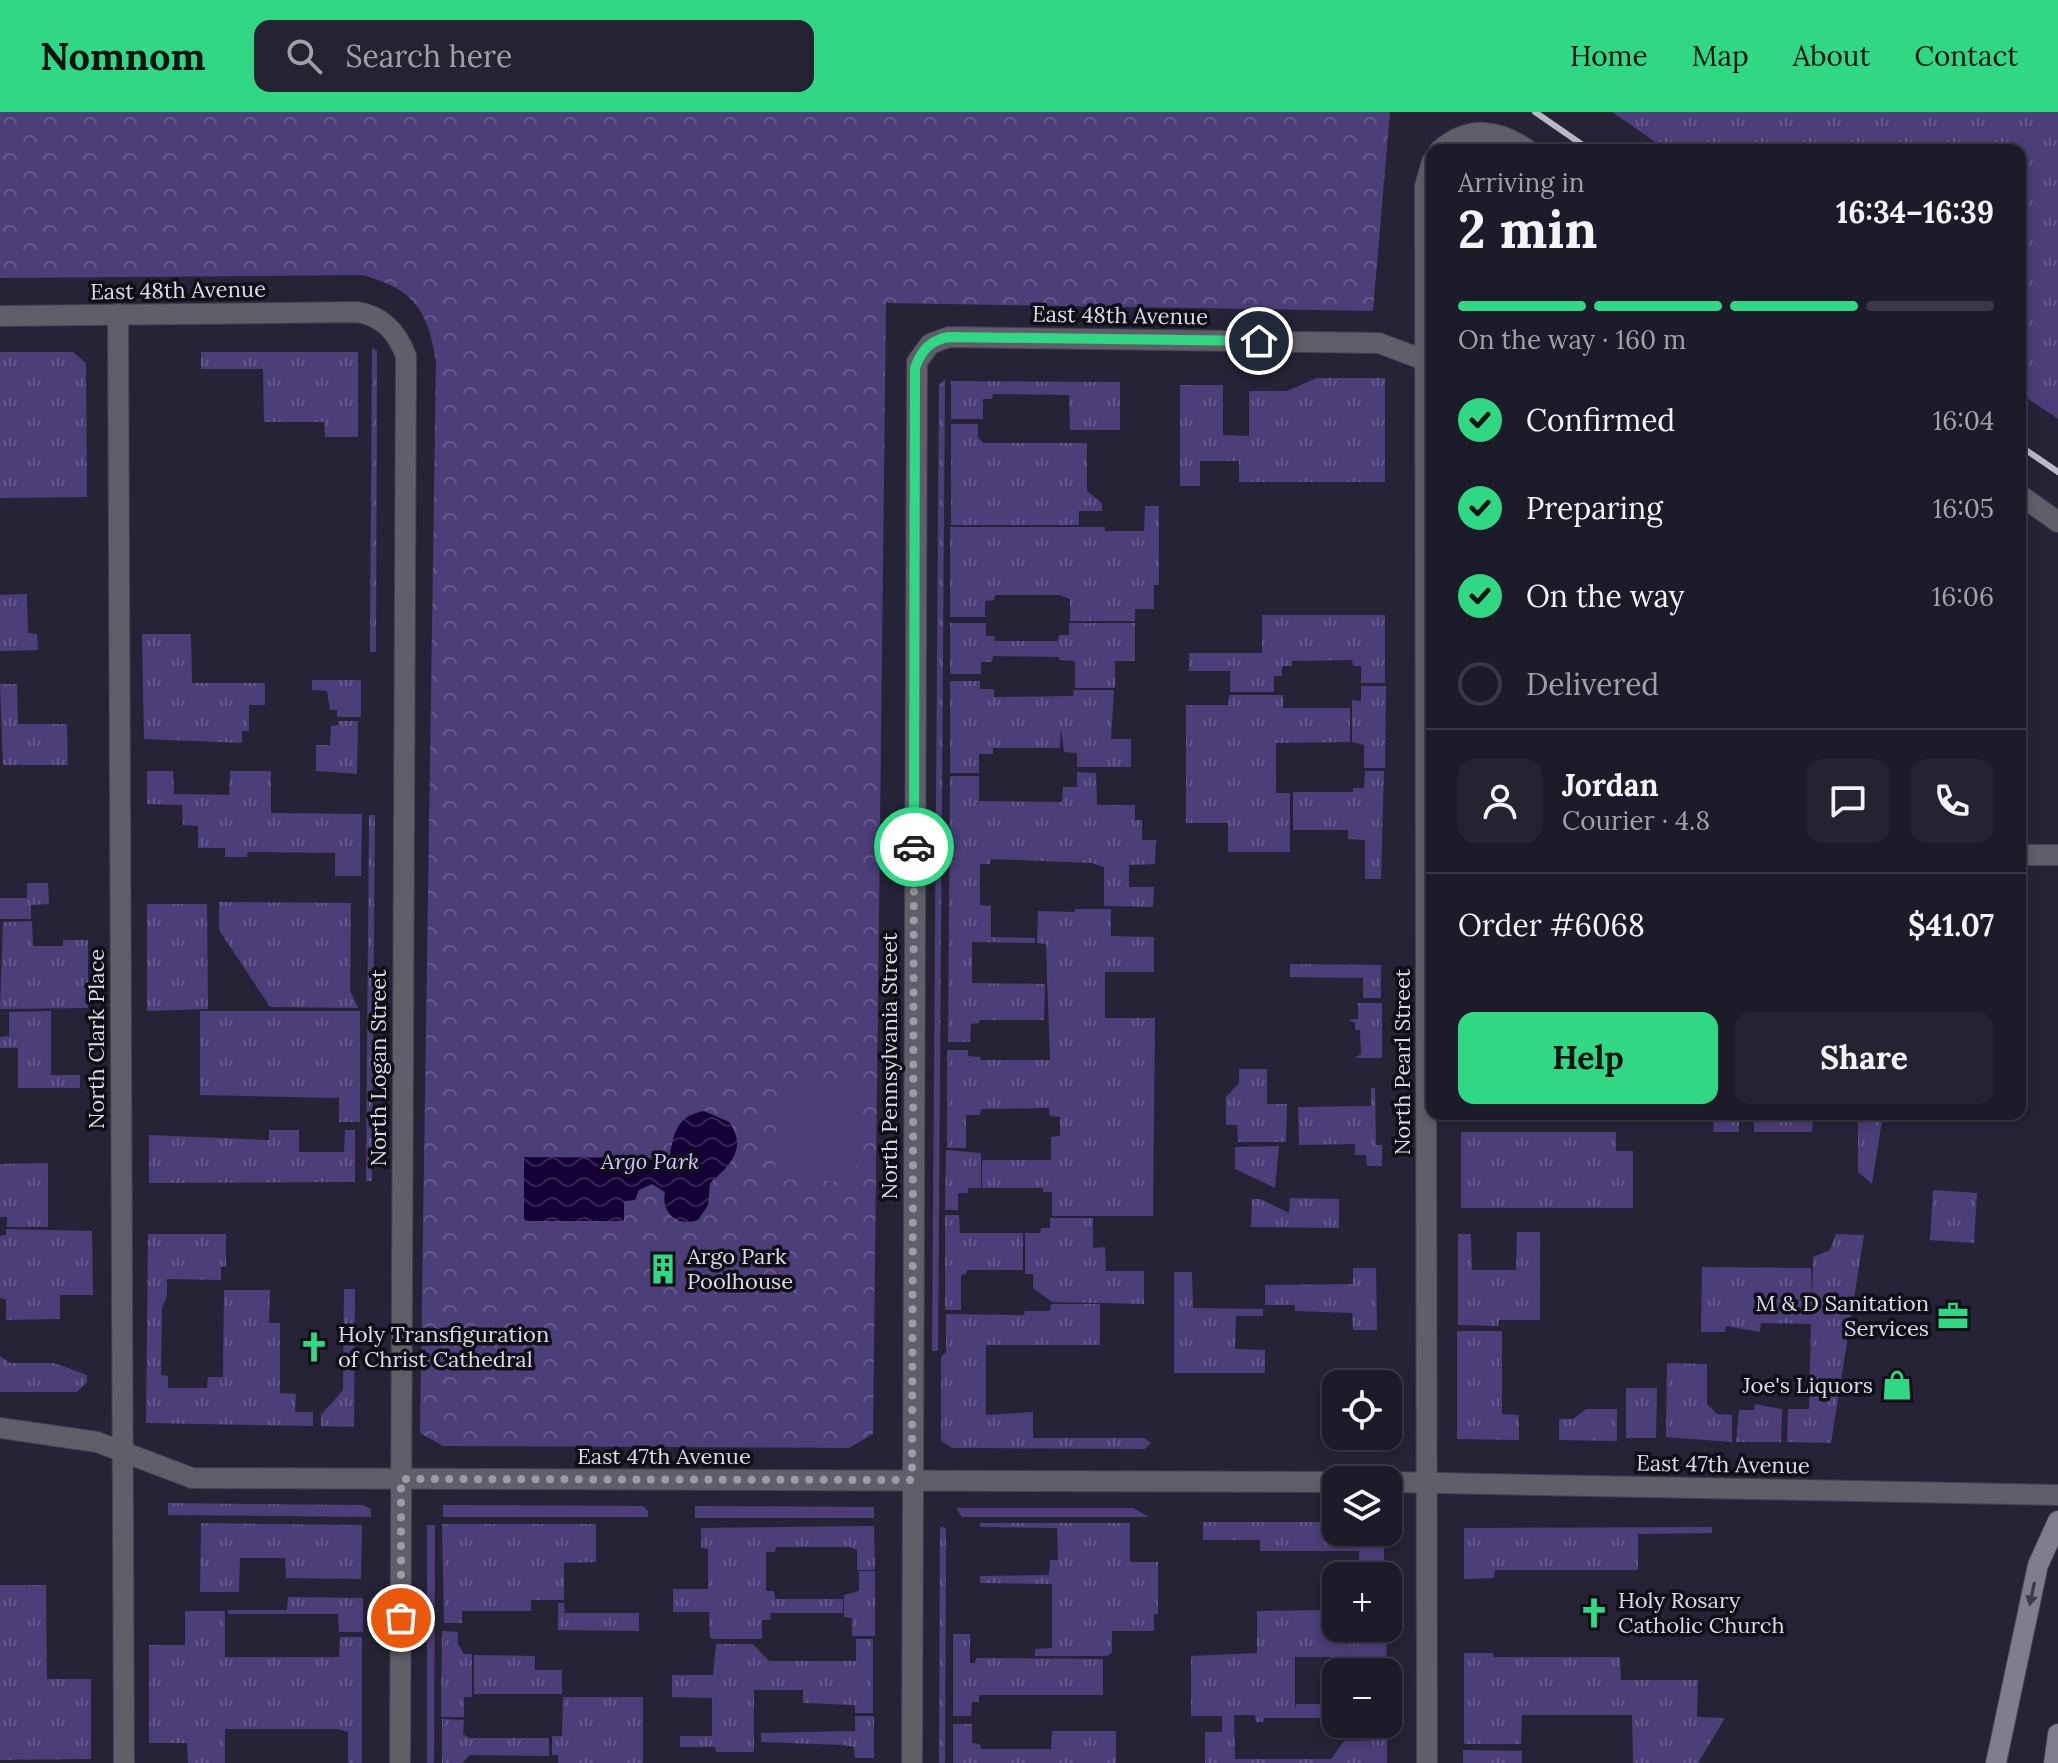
<!DOCTYPE html>
<html lang="en">
<head>
<meta charset="utf-8">
<style>
  body { margin:0; font-family:Lora,serif; background:#252331; color:#f1f3f6; height:100vh; display:flex; flex-direction:column; font-size:30px; white-space:nowrap }
  * { box-sizing:border-box; margin:0 }
  p { font-size:26px; color:#a0a1a8 }
  .icon { flex:none; width:44px; height:44px; fill:none; stroke:currentColor; stroke-width:2; stroke-linecap:round; stroke-linejoin:round }
  .map { position:relative; flex:1; overflow:hidden }
  .sheet { position:absolute; left:1426px; top:32px; width:600px; height:976px; display:flex; flex-direction:column; background:#1d1a29; border-radius:16px; box-shadow:0 4px 12px #0003,0 0 0 2px #3b3846 }
  .sheet>* { flex:none }
  .tools { position:absolute; left:1322px; top:1258px; display:grid; gap:16px }
  .tools a { display:grid; place-items:center; width:80px; height:80px; border-radius:16px; background:#1d1a29; box-shadow:0 4px 12px #0003,0 0 0 2px #3b3846; font-size:40px }
  .pin { position:absolute; display:grid; place-items:center; width:68px; height:68px; color:#fff; margin:-34px; border:4px solid #fff; border-radius:50%; box-shadow:0 2px 8px #0007 }
  .courier { position:absolute; display:grid; place-items:center; width:80px; height:80px; margin:-40px; border:6px solid #30d883; border-radius:50%; background:#fff; color:#222; box-shadow:0 2px 10px #0007 }
  .overview em { font-style:normal; font-weight:700 }
  .overview div { display:flex; flex-direction:column-reverse }
  .overview { display:flex; align-items:center; justify-content:space-between; height:136px; padding:0 32px }
  h1 { font-size:52px; font-weight:700; line-height:60px }
  .bar { display:grid; grid-template-columns:repeat(4,1fr); gap:12px 8px; align-content:center; height:96px; padding:0 32px }
  .bar i { height:10px; border-radius:6px; background:#3b3846 }
  .bar .active { background:#30d883 }
  .bar p { grid-column:span 4 }
  .line { display:flex; align-items:center; gap:20px; padding:0 32px; border-top:2px solid #3b3846 }
  .line div { flex:1 }
  .round { display:grid; place-items:center; flex:none; width:84px; height:84px; border-radius:16px; background:#252331 }
  ol { padding:0 32px; list-style:none }
  li { display:flex; align-items:center; gap:24px; height:88px }
  li p { margin-inline-start:auto }
  li .icon { padding:8px; border-radius:50%; background:#30d883; color:#111; stroke-width:4 }
  li:last-child { color:#a0a1a8 }
  li i { width:44px; height:44px; border:4px solid #3b3846; border-radius:50% }
  .cta { display:flex; gap:16px; margin-top:auto; padding:16px 32px }
  .cta a { flex:1; height:92px; border-radius:16px; background:#30d883; color:#111; font-size:32px; font-weight:700; line-height:92px; text-align:center }
  .cta a+a { background:#252331; color:#f1f3f6 }
  header { display:flex; align-items:center; gap:48px; box-sizing:border-box; height:112px; padding:0 40px; background:#30d883; color:#111 }
  header strong { font-size:38px }
  nav { display:flex; gap:44px; margin-inline-start:auto; font-size:28px }
  .search { width:560px; height:72px; background:#252331; display:flex; align-items:center; gap:20px; box-sizing:border-box; padding:0 28px; border-radius:16px; color:#a0a1a8; font-size:30px }
  .map>svg:first-child { display:block }
</style>
</head>
<body>
<header>
<strong>Nomnom</strong>
<div class="search"><svg class="icon" aria-label="search" viewBox="0 0 24 24"><circle cx="10" cy="10" r="6"/><path d="M15 15l6 6"/></svg>Search here</div>
<nav><a>Home</a><a>Map</a><a>About</a><a>Contact</a></nav>
</header>
<div class="map">
<svg width="2058" height="1651" viewBox="0 0 2058 1651">
  <defs>
    <pattern id="grass-tufts" width="24" height="20" patternUnits="userSpaceOnUse" patternTransform="scale(2)"><rect width="24" height="20" fill="#4c3e78"/><path d="M3 7l-1-3M5 7V3M7 7l1-3M15 17l-1-3M17 17v-4M19 17l1-3" fill="none" stroke="#65598b"/></pattern>
    <pattern id="park-crowns" width="20" height="18" patternUnits="userSpaceOnUse" patternTransform="scale(2)"><rect width="20" height="18" fill="#4c3e78"/><path d="M2 6a3 3 0 1 1 6 0M12 15a3 3 0 1 1 6 0" fill="none" stroke="#65598b"/></pattern>
    <pattern id="water-waves" width="16" height="10" patternUnits="userSpaceOnUse" patternTransform="scale(2)"><rect width="16" height="10" fill="#140036"/><path d="M0 5q4-4 8 0t8 0" fill="none" stroke="#362553"/></pattern>
  </defs>
  <rect width="100%" height="100%" fill="#272337"/>
  <!-- grass -->
  <g fill="url(#grass-tufts)">
    <path d="M1612,0H2058V307L2020,281V38H1667Z"/>
    <path d="M372,236L377,239L376,540H370Z"/>
    <path d="M0,240H73L86,251L87,385L0,386Z"/>
    <path d="M201,240H358V325H325L324,310H264L263,257H201Z"/>
    <path d="M1317,266H1385V370H1239V349H1200V374H1180V273H1223V323L1249,324V279H1287Z"/>
    <path d="M945,267L938,1239H932L939,273Z"/>
    <path d="M951,269L1120,270V318H1070L1069,283L993,282L992,287H983V307H951Z"/>
    <path d="M951,312H978V326L984,331H1087V379L1102,391V399H1079V413H951Z"/>
    <path d="M1145,394H1159V473H1154V497H1135V509H1070V487L1059,483H995L994,488L985,489V505H950V415H1105V419H1144Z"/>
    <path d="M27,482L28,521L37,522L38,538L0,539V483Z"/>
    <path d="M1262,503H1385V571H1361V554H1353L1352,548L1292,549V554H1282V564H1274V580H1230V559H1189V541H1262Z"/>
    <path d="M986,511V524H994L995,529H1058L1059,523H1069V511H1135V549H1115V576H1075V549L1059,548V545L993,544L992,550H981V562H950V511Z"/>
    <path d="M142,522H191L192,571H265V593H249V619H242V631L144,627Z"/>
    <path d="M312,568H361V605H337V598H330L327,579L312,578Z"/>
    <path d="M950,569H980V577H994V585L1073,584L1074,578H1114L1111,627H1131V655H1077V641L1064,640L1061,616L1060,636H993V642H979V661H950Z"/>
    <path d="M0,572H17L18,612H67L68,653H3Z"/>
    <path d="M1361,574H1386L1385,656H1364V633L1352,630V588L1361,589Z"/>
    <path d="M1229,583H1283V596H1350V630L1276,631V681H1290V740H1228V711H1186V593H1228Z"/>
    <path d="M338,609H358L357,662L316,659V633H330L331,614L338,613Z"/>
    <path d="M147,659H173L174,682L229,683L230,659H271V701L362,702L361,764H335V741L248,740L247,745H225V736H198V714L183,713L182,693L147,692Z"/>
    <path d="M1365,659H1384L1381,767H1365V728L1348,727V718H1293V680H1353V676H1364Z"/>
    <path d="M1077,660L1096,661L1097,693H1135V708H1142V728H1156L1155,752L1129,753V775H1154L1153,795L1104,794V755L1092,751L991,747L990,752H980V793L991,794V825L1035,826V831L972,830V871L1045,872L1044,908H980L979,911L971,912L970,930H948L950,664H979V689L1062,690L1063,675H1077Z"/>
    <path d="M369,703H375L372,1069H366Z"/>
    <path d="M27,771H48L49,792L31,793V807H0V786H27Z"/>
    <path d="M219,790L351,791L350,878L358,896L270,895L219,818Z"/>
    <path d="M147,792H207L208,897L147,899Z"/>
    <path d="M1075,797H1111V824L1154,825V860H1105V906H1155L1153,1104H1052V1080H1043V1076H982V1048H1051V1025L1060,1024V1005L1050,1004L1049,996L981,997L980,1003H966V1036H947V938H968V944L980,945L981,948H1050L1046,832L1037,831L1038,799L1074,800Z"/>
    <path d="M32,809L33,834H63V828H88V896L0,897L3,810Z"/>
    <path d="M1290,852L1381,853V886H1363V866L1290,865Z"/>
    <path d="M1358,891H1382V946H1355L1361,942L1360,918H1355V911L1348,908L1358,907Z"/>
    <path d="M51,899V963H80V976H18V936H0V925L9,924V900Z"/>
    <path d="M200,899H360V1010H339V986L200,983Z"/>
    <path d="M1239,957H1267V992H1287L1286,1030H1238L1237,1013H1226V985L1239,971Z"/>
    <path d="M1371,976H1375L1376,1033H1382V1054H1367L1366,1043H1355V1032L1299,1033L1298,995L1371,994Z"/>
    <path d="M1699,1002H1739V1020H1713L1714,1003Z"/>
    <path d="M1754,1002H1883L1872,1072L1858,1060V1008H1813L1812,1020H1754Z"/>
    <path d="M269,1018H299V1040H344L345,1018H355V1070L149,1071V1023L269,1028Z"/>
    <path d="M1461,1020H1616V1039H1633V1096H1461Z"/>
    <path d="M1279,1034L1275,1076L1235,1057V1035Z"/>
    <path d="M946,1038L981,1041V1076H968V1081H958V1098H945Z"/>
    <path d="M48,1051V1115H7V1105H0V1052Z"/>
    <path d="M1933,1078L1977,1081L1974,1131L1930,1128Z"/>
    <path d="M1290,1086L1339,1087V1116L1251,1115L1252,1087H1260L1289,1101Z"/>
    <path d="M945,1103H959L960,1121H1023V1158H967L966,1162L961,1163V1198H945Z"/>
    <path d="M1050,1106H1093V1136L1105,1135L1106,1159H1144V1192L1052,1190L1033,1176V1162H1025V1121H1040L1041,1116H1050Z"/>
    <path d="M6,1117L92,1119L93,1183H60V1207L6,1208V1187L0,1186V1124L6,1123Z"/>
    <path d="M1517,1120H1540V1208H1499L1498,1214L1458,1213V1122H1471L1472,1158H1516Z"/>
    <path d="M148,1122H226V1155H221V1168L167,1167V1184L162,1196L161,1263L168,1264V1276H207L208,1265H223L224,1178H270L269,1211H280V1281L296,1282L295,1300H313V1314L146,1311Z"/>
    <path d="M1836,1122L1864,1123L1831,1331L1787,1330L1788,1297H1809L1811,1212L1761,1211L1760,1220L1726,1214L1725,1220H1701L1702,1155L1811,1156L1812,1188L1813,1145L1830,1138Z"/>
    <path d="M1353,1156H1376L1377,1218H1353L1352,1201L1295,1199V1193H1265V1173L1353,1172Z"/>
    <path d="M1174,1160H1192L1193,1196L1263,1197V1204H1236L1235,1237L1265,1238V1261H1174Z"/>
    <path d="M344,1177H355L354,1315L321,1314V1303L343,1278Z"/>
    <path d="M1051,1192H1100V1233H986V1303L1033,1300V1326H1144L1151,1331L1145,1337L952,1336L941,1329V1245L946,1240V1202L1024,1203L1025,1199H1050Z"/>
    <path d="M1457,1219H1502V1302L1519,1303V1328L1457,1327Z"/>
    <path d="M0,1244L10,1251H54L87,1263V1270L77,1280H0Z"/>
    <path d="M1667,1251L1707,1252V1292L1717,1302L1732,1303V1330L1666,1325Z"/>
    <path d="M1626,1276H1657L1656,1326H1626Z"/>
    <path d="M1755,1292L1782,1297L1781,1330H1736L1739,1298H1754Z"/>
    <path d="M1586,1297H1617V1329L1559,1328V1307H1573Z"/>
    <path d="M168,1391L363,1393L371,1397V1405L168,1403Z"/>
    <path d="M443,1393L643,1394L648,1399V1405H443Z"/>
    <path d="M695,1394L874,1395V1406H695Z"/>
    <path d="M956,1396H1133L1149,1405H962Z"/>
    <path d="M1336,1410V1420H1384V1454H1359V1439H1260V1428H1203V1410Z"/>
    <path d="M201,1411L362,1413L361,1467L286,1466L285,1446H240L239,1480H200Z"/>
    <path d="M980,1411H1130V1450H1158V1502H1154V1519H1112V1541L1107,1544H1035V1537L1052,1536V1472L980,1471V1464L1049,1463L1050,1448H1058L1057,1416L980,1415Z"/>
    <path d="M442,1412H596V1450L564,1451V1488H531V1499H462V1511H444Z"/>
    <path d="M427,1413H435L434,1651H427Z"/>
    <path d="M874,1414L875,1458H857V1438L849,1435H776L775,1440H766V1479H774L775,1487H843V1501H771L770,1508H762V1527H714L710,1526L709,1500H673V1477H708V1437L701,1436V1416Z"/>
    <path d="M940,1415L946,1416L945,1651H939Z"/>
    <path d="M1712,1415V1421L1638,1422V1458H1495L1494,1466L1464,1467V1416Z"/>
    <path d="M859,1459H875V1524H852V1506L844,1505V1483L859,1479Z"/>
    <path d="M0,1473H46L47,1567H91V1647L0,1648Z"/>
    <path d="M288,1485L363,1486V1520H339L338,1502H228V1498H287Z"/>
    <path d="M558,1491H564L565,1501H639V1519L558,1518Z"/>
    <path d="M1336,1498V1516H1386L1387,1560H1362V1550H1355V1545H1295V1599L1296,1592H1336V1612H1387V1626H1344L1331,1609L1320,1606H1264L1263,1610H1256L1255,1603H1234L1235,1647H1331L1344,1629L1387,1628V1651H1205V1620H1222V1604H1191V1544L1257,1541V1499Z"/>
    <path d="M185,1499H225V1545H339L340,1525H362V1651H348V1620L338,1617H225V1651H188L187,1631H149V1533H185Z"/>
    <path d="M442,1519L458,1520V1532L464,1542H472V1585H464V1605H441Z"/>
    <path d="M953,1522H970V1551H975L976,1546L1103,1547V1583H979V1590H972L971,1604H953Z"/>
    <path d="M856,1527H873V1601H855V1593L803,1591V1578H754V1640H716L715,1635H680V1624H712V1586L672,1585V1563H713L716,1532H753L769,1549H856Z"/>
    <path d="M1464,1541H1493L1494,1545H1620L1621,1568H1698L1697,1605L1725,1606L1698,1651H1633L1632,1603H1522L1521,1632H1464Z"/>
    <path d="M474,1543L535,1544V1558H562V1582H474Z"/>
    <path d="M563,1585H643V1651H558V1643H552V1624H562Z"/>
    <path d="M855,1604H874V1646H855L854,1635L843,1633L761,1630V1621L855,1619Z"/>
    <path d="M442,1607L464,1608L463,1622L469,1626H549V1644L470,1643L462,1651H442Z"/>
    <path d="M953,1612H972V1631L980,1632L981,1637H1051L1052,1619H1116V1651H953Z"/>
    <path d="M1463,1638L1522,1639V1651H1463Z"/>
  </g>
  <!-- park -->
  <path fill="url(#park-crowns)" d="M0,0H1390L1373,199L886,191L873,1322L849,1336L443,1334L420,1321L436,248C427,196 413,177 362,163L0,166Z"/>
  <!-- garden -->
  <path fill="#4c3e78" d="M778,968L859,971L855,1070L775,1067Z"/>
  <!-- water -->
  <path fill="url(#water-waves)" d="M704,999L729,1010C748,1036 730,1054 710,1071L708,1093L698,1108C677,1115 661,1101 665,1080L652,1072L639,1078L635,1088L624,1089V1109H524V1045L665,1046L670,1043C674,1020 677,1004 704,999Z"/>
  <g fill="none" stroke-linecap="round" stroke-linejoin="round">
    <!-- minor casing -->
    <g stroke="#444053" stroke-width="22">
      <g id="minor">
        <path d="M1440,38C1469,13 1497,17 1528,38"/>
        <path d="M118,202L124,1651"/>
        <path d="M0,204L357,200C383,204 397,220 406,244L400,1651"/>
        <path d="M2020,383L2058,410"/>
        <path d="M2020,743H2058"/>
        <path d="M912,1651L917,250L930,232L949,225L1379,231L1432,251"/>
        <path d="M1427,1651L1425,74L1432,50"/>
      </g>
    </g>
    <!-- tertiary casing -->
    <g stroke="#444053" stroke-width="22">
      <g id="tertiary">
        <path d="M0,1316L97,1330L192,1366L1336,1370"/>
        <path d="M1388,1370L2058,1383"/>
      </g>
    </g>
    <!-- secondary casing -->
    <g stroke="#444053" stroke-width="22">
      <g id="secondary">
        <path d="M1996,1651L2038,1453L2058,1409"/>
        <path d="M2054,1651L2058,1622"/>
      </g>
    </g>
    <!-- minor -->
    <use href="#minor" stroke="#605f69" stroke-width="20"/>
    <!-- tertiary -->
    <use href="#tertiary" stroke="#605f69" stroke-width="20"/>
    <!-- secondary -->
    <use href="#secondary" stroke="#807e8e" stroke-width="20"/>
    <!-- rail -->
    <g stroke="#bab7c6" stroke-width="6">
      <path d="M1535,0L1590,38"/>
      <path d="M2020,334L2058,360"/>
    </g>
  </g>
  <!-- one-way arrows -->
  <defs><path id="oneway-solid" d="M-6-.8H1V-3.2L6.5 0L1 3.2V.8H-6Z" transform="scale(2)"/></defs>
  <use fill="#3d3b47" href="#oneway-solid" transform="translate(2032 1482) rotate(102)"/>
  <g fill="none" stroke-linecap="round" stroke-linejoin="round">
    <!-- done -->
    <path stroke="#9d9aa9" stroke-width="8" stroke-dasharray="0 14.4" d="M401,1506V1367L912,1368L914,735"/>
    <!-- route -->
    <path stroke="#30d883" stroke-width="10" d="M914,735L915,256C921,239 930,228 949,225L1259,229"/>
  </g>
  <!-- icons -->
  <defs>
    <g id="building-bare" transform="scale(2.4)"><path d="M-4-6H4V6H1V3H-1V6H-4ZM-2.5-4.3h1.7v1.8h-1.7ZM.8-4.3h1.7v1.8H.8ZM-2.5-1h1.7V.8h-1.7ZM.8-1h1.7V.8H.8Z" fill="#30d883" stroke="#100e17" stroke-width="2.5" paint-order="stroke"/></g>
    <g id="office-bare" transform="scale(2.4)"><path d="M-6-3h4V-5.5h4V-3h4V5H-6ZM-1-4.5V-3h2v-1.5ZM-6 0V1H6V0Z" fill="#30d883" stroke="#100e17" stroke-width="2.5" paint-order="stroke"/></g>
    <g id="church-bare" transform="scale(2.4)"><path d="M-1.2-6h2.4v3.5h3.3v2.4h-3.3V6h-2.4V-.1h-3.3v-2.4h3.3Z" fill="#30d883" stroke="#100e17" stroke-width="2.5" paint-order="stroke"/></g>
    <g id="shop-bare" transform="scale(2.4)"><path d="M-5-2.5h2.3a2.7 3.5 0 0 1 5.4 0H5L5.5 6h-11ZM-1.5-2.5h3a1.5 2.3 0 0 0-3 0Z" fill="#30d883" stroke="#100e17" stroke-width="2.5" paint-order="stroke"/></g>
  </defs>
  <g fill-rule="evenodd">
    <use href="#building-bare" x="663" y="1157"/>
    <use href="#office-bare" x="1953" y="1204"/>
    <use href="#church-bare" x="314" y="1235"/>
    <use href="#shop-bare" x="1897" y="1273"/>
    <use href="#church-bare" x="1594" y="1501"/>
  </g>
  <g text-anchor="middle" stroke-width="7" stroke-linejoin="round" paint-order="stroke">
    <!-- street labels -->
    <g font-size="22" fill="#dcdae7" stroke="#100e17">
      <text transform="translate(178 178) rotate(-1)" y="8">East 48th Avenue</text>
      <text transform="translate(1120 203) rotate(1)" y="8">East 48th Avenue</text>
      <text transform="translate(96 927) rotate(-90)" y="8">North Clark Place</text>
      <text transform="translate(1402 950) rotate(-90)" y="8">North Pearl Street</text>
      <text transform="translate(889 954) rotate(-90)" y="8">North Pennsylvania Street</text>
      <text transform="translate(378 956) rotate(-90)" y="8">North Logan Street</text>
      <text x="664" y="1352">East 47th Avenue</text>
      <text transform="translate(1723 1352) rotate(1)" y="8">East 47th Avenue</text>
    </g>
    <!-- park labels -->
    <g font-size="22" font-style="italic" fill="#d0c5fe" stroke="#100e17">
      <text x="650" y="1057">Argo Park</text>
    </g>
    <!-- poi labels -->
    <g font-size="22" fill="#dcdae7" stroke="#100e17" text-anchor="start">
      <text x="687" y="1152">Argo Park<tspan x="687" dy="25">Poolhouse</tspan></text>
      <text x="1929" y="1199" text-anchor="end">M &amp; D Sanitation<tspan x="1929" dy="25">Services</tspan></text>
      <text x="338" y="1230">Holy Transfiguration<tspan x="338" dy="25">of Christ Cathedral</tspan></text>
      <text x="1873" y="1281" text-anchor="end">Joe's Liquors</text>
      <text x="1618" y="1496">Holy Rosary<tspan x="1618" dy="25">Catholic Church</tspan></text>
    </g>
  </g>
</svg>
<div class="tools">
<a><svg class="icon" aria-label="locate" viewBox="0 0 24 24"><circle cx="12" cy="12" r="6"/><path d="M12 2v4M12 18v4M2 12h4M18 12h4"/></svg></a>
<a><svg class="icon" aria-label="layers" viewBox="0 0 24 24"><path d="M12 4l9 5-9 5-9-5zM3 14l9 5 9-5"/></svg></a>
<a>+</a>
<a>−</a>
</div>
<div class="pin" style="left:401px;top:1506px;background:#ea580c"><svg class="icon" aria-label="bag" viewBox="0 0 24 24"><path d="M5 8h14l-1 12H6zM9 8a3 3 0 0 1 6 0"/></svg></div>
<div class="pin" style="left:1259px;top:229px;background:#1f2937"><svg class="icon" aria-label="home" viewBox="0 0 24 24"><path d="M3 11l9-7 9 7M6 9v11h12V9"/></svg></div>
<div class="courier" style="left:914px;top:735px"><svg class="icon" aria-label="car" viewBox="0 0 24 24"><path d="M5 17H2v-5l4-1 3-4h7l3 4 3 1v5h-3M9 17h6M6 11h13"/><circle cx="7" cy="17" r="2"/><circle cx="17" cy="17" r="2"/></svg></div>
<section class="sheet">
<div class="overview"><div><h1>2 min</h1><p>Arriving in</p></div><em>16:34–16:39</em></div>
<div class="bar"><i class="active"></i><i class="active"></i><i class="active"></i><i></i><p>On the way · 160 m</p></div>
<ol>
<li><svg class="icon" aria-label="check" viewBox="0 0 24 24"><path d="M5 12l5 5 9-10"/></svg>Confirmed<p>16:04</p></li>
<li><svg class="icon" aria-label="check" viewBox="0 0 24 24"><path d="M5 12l5 5 9-10"/></svg>Preparing<p>16:05</p></li>
<li><svg class="icon" aria-label="check" viewBox="0 0 24 24"><path d="M5 12l5 5 9-10"/></svg>On the way<p>16:06</p></li>
<li><i></i>Delivered</li>
</ol>
<div class="line" style="height:144px"><a class="round"><svg class="icon" aria-label="person" viewBox="0 0 24 24"><circle cx="12" cy="8" r="4"/><path d="M4 21q1-7 8-7t8 7"/></svg></a><div><b>Jordan</b><p>Courier · 4.8</p></div><a class="round"><svg class="icon" aria-label="chat" viewBox="0 0 24 24"><path d="M4 5h16v11H9l-5 4z"/></svg></a><a class="round"><svg class="icon" aria-label="phone" viewBox="0 0 24 24"><path d="M5 4h4l2 5-3 2q2 4 5 5l2-3 5 2v4C11 20 4 13 5 4z"/></svg></a></div>
<div class="line" style="height:104px"><div>Order #6068</div><b>$41.07</b></div>
<div class="cta"><a>Help</a><a>Share</a></div>
</section>
</div>
</body>
</html>
